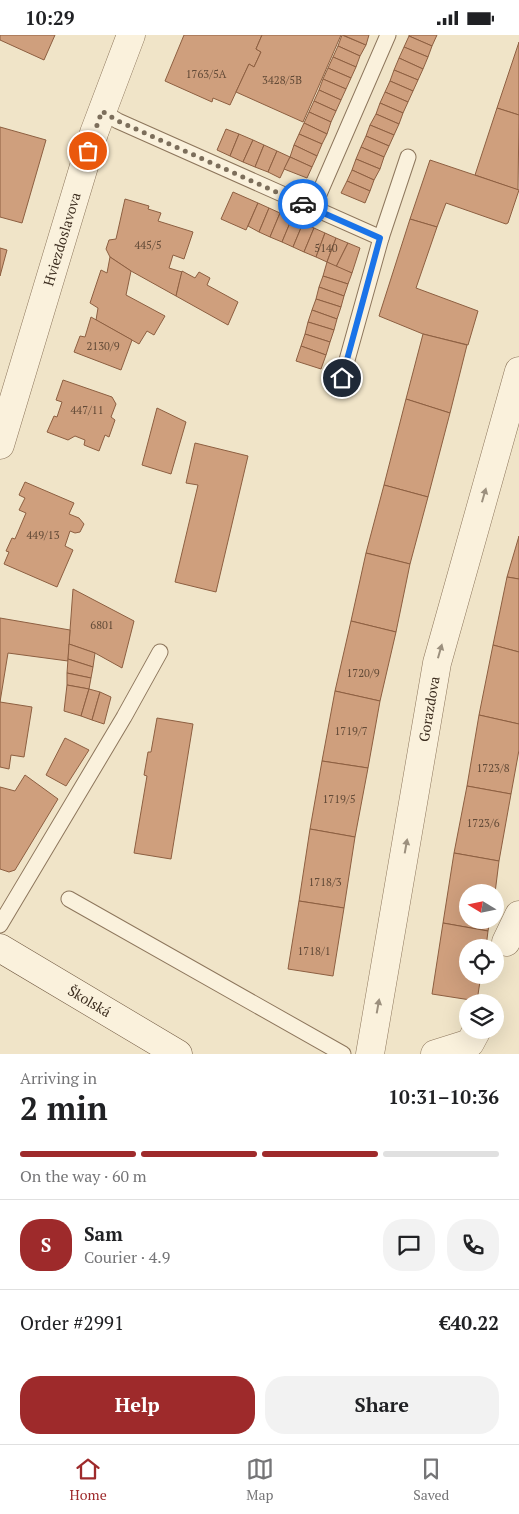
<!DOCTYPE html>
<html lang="en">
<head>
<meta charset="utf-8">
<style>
  body { margin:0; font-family:"PT Serif",serif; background:#f2f2f2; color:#202124; height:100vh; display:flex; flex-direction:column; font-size:19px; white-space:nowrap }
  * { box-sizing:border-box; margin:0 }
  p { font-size:16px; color:#757577 }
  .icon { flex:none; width:28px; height:28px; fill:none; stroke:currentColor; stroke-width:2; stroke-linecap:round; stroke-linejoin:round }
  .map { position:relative; height:1019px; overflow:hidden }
  .panel { display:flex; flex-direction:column; background:#fff; flex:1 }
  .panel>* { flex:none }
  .needle { width:32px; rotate:280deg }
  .tools { position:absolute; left:459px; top:849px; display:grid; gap:10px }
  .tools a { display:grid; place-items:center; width:45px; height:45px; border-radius:50%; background:#fff; box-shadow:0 5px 20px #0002; font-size:25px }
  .pin { position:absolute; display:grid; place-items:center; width:42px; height:42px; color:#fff; margin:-21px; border:2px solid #fff; border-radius:50%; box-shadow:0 1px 5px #0007 }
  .courier { position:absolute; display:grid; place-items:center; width:50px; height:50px; margin:-25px; border:4px solid #1a73e8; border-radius:50%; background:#fff; color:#222; box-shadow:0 1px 6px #0007 }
  .headline em { font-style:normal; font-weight:700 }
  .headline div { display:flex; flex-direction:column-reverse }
  .headline { display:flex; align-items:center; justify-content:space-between; height:85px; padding:0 20px }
  h1 { font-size:32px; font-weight:700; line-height:38px }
  .bar { display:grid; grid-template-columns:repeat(4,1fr); gap:8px 5px; align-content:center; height:60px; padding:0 20px }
  .bar i { height:6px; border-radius:4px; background:#e0e0e0 }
  .bar .on { background:#9e2a2b }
  .bar p { grid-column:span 4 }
  .line { display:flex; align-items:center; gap:12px; padding:0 20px; border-top:1px solid #e0e0e0 }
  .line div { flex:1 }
  .round { display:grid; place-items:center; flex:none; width:52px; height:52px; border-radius:20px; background:#f2f2f2 }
  .primary-button { display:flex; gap:10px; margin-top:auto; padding:10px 20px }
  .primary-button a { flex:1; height:58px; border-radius:20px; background:#9e2a2b; color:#fff; font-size:20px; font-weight:700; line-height:58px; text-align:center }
  .primary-button a+a { background:#f2f2f2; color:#202124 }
  .status { display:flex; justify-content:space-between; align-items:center; height:35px; padding:0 25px; background:#fff; direction:ltr }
  .status svg { height:14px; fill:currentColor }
  .menu { display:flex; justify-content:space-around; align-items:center; height:70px; border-top:1px solid #e0e0e0; background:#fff; font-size:14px; color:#757577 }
  .menu a { display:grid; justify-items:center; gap:2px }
  .menu .on { color:#9e2a2b }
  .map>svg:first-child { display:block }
</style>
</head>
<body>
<div class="status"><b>10:29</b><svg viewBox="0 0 49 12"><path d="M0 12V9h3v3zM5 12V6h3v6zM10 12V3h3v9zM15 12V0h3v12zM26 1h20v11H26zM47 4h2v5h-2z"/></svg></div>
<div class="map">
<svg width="519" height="1019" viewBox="0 0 519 1019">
  <rect width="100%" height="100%" fill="#f0e4c8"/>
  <!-- building -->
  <g fill="#cf9f7d" stroke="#8d5f41">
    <path d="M0,0H55L44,25L0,5Z"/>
    <path d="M184,0H262L256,14L261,17L254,32L249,29L230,70L213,63L212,67L165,46Z"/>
    <path d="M262,0H341L303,87L236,57L249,29L254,32L261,17L256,14Z"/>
    <path d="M342,0L366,10L360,21L338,11Z"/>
    <path d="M343,0H369L366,10Z"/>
    <path d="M409,0H437L432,11L409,1Z"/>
    <path d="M409,1L432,11L428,22L404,12Z"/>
    <path d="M519,7V80L497,73Z"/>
    <path d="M338,11L360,21L356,32L333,22Z"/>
    <path d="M404,12L428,22L423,34L399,23Z"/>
    <path d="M333,22L356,32L351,43L328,33Z"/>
    <path d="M399,23L423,34L418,45L394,35Z"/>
    <path d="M328,33L351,43L346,54L323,44Z"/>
    <path d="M394,35L418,45L413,56L390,46Z"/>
    <path d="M323,44L346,54L341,65L319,55Z"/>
    <path d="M390,46L413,56L408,67L385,57Z"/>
    <path d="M319,55L341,65L336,76L314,66Z"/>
    <path d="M385,57L408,67L403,78L380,68Z"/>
    <path d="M314,66L336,76L331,87L309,77Z"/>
    <path d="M380,68L403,78L399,89L376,79Z"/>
    <path d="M497,73L519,80L518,155L475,140Z"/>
    <path d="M309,77L331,87L327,99L304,88Z"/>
    <path d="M376,79L399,89L394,100L370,90Z"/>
    <path d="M304,88L327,99L322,109L299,99Z"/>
    <path d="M370,90L394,100L389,111L366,101Z"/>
    <path d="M0,92L46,105L22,188L0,182Z"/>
    <path d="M226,94L239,99L230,121L217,115Z"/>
    <path d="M239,99L253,105L243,127L230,121Z"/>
    <path d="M299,99L322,109L317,121L294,110Z"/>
    <path d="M366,101L389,111L384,122L361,112Z"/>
    <path d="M253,105L264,110L255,132L243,127Z"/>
    <path d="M264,110L277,116L268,137L255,132Z"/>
    <path d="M294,110L317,121L312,132L290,122Z"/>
    <path d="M361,112L384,122L380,134L356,124Z"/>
    <path d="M277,116L290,122L280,143L268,137Z"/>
    <path d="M290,122L312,132L307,143L284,134Z"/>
    <path d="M356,124L380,134L374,145L352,135Z"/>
    <path d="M430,125L519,155L508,188L506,189L446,168L437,192L410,184Z"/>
    <path d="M352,135L374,145L370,156L347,146Z"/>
    <path d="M347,146L370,156L365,168L341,158Z"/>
    <path d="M233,157L258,168L246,195L221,184Z"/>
    <path d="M125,164L149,171L148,174L161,178L158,186L193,197L184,224L173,220L169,233L182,237L176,261L131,236L110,222L106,214L109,205L116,204Z"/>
    <path d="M258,168L269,173L259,197L248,191Z"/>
    <path d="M269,173L280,178L270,202L259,197Z"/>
    <path d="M280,178L292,183L282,207L270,202Z"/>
    <path d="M292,183L303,188L293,212L282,207Z"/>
    <path d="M410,184L437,192L416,253L478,276L468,310L423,299L379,281Z"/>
    <path d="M303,188L314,193L304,217L293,212Z"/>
    <path d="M314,193L325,198L316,222L304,217Z"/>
    <path d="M325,198L336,203L327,227L316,222Z"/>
    <path d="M336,203L348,208L336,232L327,227Z"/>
    <path d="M348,208L360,213L352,238L336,232Z"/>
    <path d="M0,213L7,215L0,241Z"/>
    <path d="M110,222L131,236L126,260L165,281L154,300L147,296L139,309L96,285L98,273L90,268L101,235L107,238Z"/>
    <path d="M327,227L352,238L348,249L323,241Z"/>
    <path d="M182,236L195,243L199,237L210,243L207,250L238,267L228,290L176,261Z"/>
    <path d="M323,241L348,249L344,261L319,252Z"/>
    <path d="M319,252L344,261L341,272L316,264Z"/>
    <path d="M316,264L341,272L337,284L312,275Z"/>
    <path d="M312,275L337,284L334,295L308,287Z"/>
    <path d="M91,282L132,305L121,335L74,317L80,301L85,302Z"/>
    <path d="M308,287L334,295L330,307L305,299Z"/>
    <path d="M305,299L330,307L326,320L301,311Z"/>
    <path d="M423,299L467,310L450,378L406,364Z"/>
    <path d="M301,311L326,320L321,334L296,326Z"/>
    <path d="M63,345L112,362L116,369L111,382L115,385L109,402L105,400L99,416L84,410L85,405L75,401L68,405L47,397L54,381L57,382L62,367L56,365Z"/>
    <path d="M406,364L450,378L428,462L384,450Z"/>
    <path d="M157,373L186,387L171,439L142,430Z"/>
    <path d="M195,408L248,421L216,557L175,547L198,450L186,448Z"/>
    <path d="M25,447L74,468L69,479L79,483L84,489L80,497L75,498L70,496L65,511L73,515L57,552L4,529L9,517L6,516L12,503L15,504L26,478L19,475L25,463L19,460Z"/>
    <path d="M384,450L428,462L410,529L366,518Z"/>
    <path d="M519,501V544L507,542Z"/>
    <path d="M366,518L410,529L396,597L351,586Z"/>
    <path d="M507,542L519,544V617L493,610Z"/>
    <path d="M73,554L134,586L122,633L95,618L69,609Z"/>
    <path d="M0,583L70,595L68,626L8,618L0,667Z"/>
    <path d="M351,586L396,597L380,666L335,656Z"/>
    <path d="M69,609L95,618L93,632L68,624Z"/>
    <path d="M493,610L519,617V689L479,680Z"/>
    <path d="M68,624L93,632L91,643L67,638Z"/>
    <path d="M67,638L91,643L89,654L67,650Z"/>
    <path d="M67,650L89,654L81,681L64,676Z"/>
    <path d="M89,654L100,657L92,685L81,681Z"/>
    <path d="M335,656L380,666L368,733L322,726Z"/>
    <path d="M100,657L111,662L104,689L92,685Z"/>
    <path d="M0,667L32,672L24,722L11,720L9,734L0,732Z"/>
    <path d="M479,680L519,689V715L511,759L467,751Z"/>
    <path d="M157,683L193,689L171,824L134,818L147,741L144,740L148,717H151Z"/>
    <path d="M65,703L89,715L66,751L46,740Z"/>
    <path d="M322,726L368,733L355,802L310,794Z"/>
    <path d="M25,740L58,764L15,835L9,837L0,834V752L15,756Z"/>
    <path d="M467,751L511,759L499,826L454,818Z"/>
    <path d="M310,794L355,802L344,873L299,866Z"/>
    <path d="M454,818L499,826L495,858H468V885H490L488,896L443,888Z"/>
    <path d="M299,866L344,873L333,941L288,934Z"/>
    <path d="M443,888L488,896L486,912H468V940H481L477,966L432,959Z"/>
  </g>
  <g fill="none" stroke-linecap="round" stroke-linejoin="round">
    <!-- service casing -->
    <g stroke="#8d765c" stroke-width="17">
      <g id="service">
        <path d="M101,76L118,86L381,203L408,122"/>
        <path d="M313,173L388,0"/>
        <path d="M342,343L381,203"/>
        <path d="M69,864L343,1019"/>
        <path d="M0,890L124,682L160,617"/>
      </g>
    </g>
    <!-- minor casing -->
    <g stroke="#8d765c" stroke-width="29">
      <g id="minor">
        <path id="s1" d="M0,410L94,98L131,0"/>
        <path d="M506,907L519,880"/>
        <path id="s2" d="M370,1019L437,628L519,336"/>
        <path d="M435,1019L470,1008L477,995"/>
      </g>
    </g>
    <!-- secondary casing -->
    <g stroke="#6f573f" stroke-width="29">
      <g id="secondary">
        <path id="s3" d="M0,913L178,1019"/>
      </g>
    </g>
    <!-- service -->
    <use href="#service" stroke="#faf1dc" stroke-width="15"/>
    <!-- minor -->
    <use href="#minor" stroke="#faf1dc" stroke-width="28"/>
    <!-- secondary -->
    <use href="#secondary" stroke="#faf1dc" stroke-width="28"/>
  </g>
  <!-- one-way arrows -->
  <defs><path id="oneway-solid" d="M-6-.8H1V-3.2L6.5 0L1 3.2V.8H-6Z" transform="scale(1.25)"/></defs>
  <g fill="#9c907e">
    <use href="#oneway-solid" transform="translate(484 460) rotate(-74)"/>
    <use href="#oneway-solid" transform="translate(440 616) rotate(-74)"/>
    <use href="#oneway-solid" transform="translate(406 811) rotate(-80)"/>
    <use href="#oneway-solid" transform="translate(378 971) rotate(-80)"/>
  </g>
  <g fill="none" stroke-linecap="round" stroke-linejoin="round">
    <!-- done -->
    <path stroke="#7c6e5b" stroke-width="5" stroke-dasharray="0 9" d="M88,116L102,76L118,86L303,169"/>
    <!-- route -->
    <path stroke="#1a73e8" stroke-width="6" d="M303,169L380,203L342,343"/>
  </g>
  <g text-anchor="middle" stroke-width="4" stroke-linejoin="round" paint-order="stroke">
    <!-- number labels -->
    <g font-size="11" fill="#624a37">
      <text x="206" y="43">1763/5A</text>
      <text x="282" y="49">3428/5B</text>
      <text x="148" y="214">445/5</text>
      <text x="326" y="217">5140</text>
      <text x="103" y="315">2130/9</text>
      <text x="87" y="379">447/11</text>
      <text x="43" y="504">449/13</text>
      <text x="102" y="594">6801</text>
      <text x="363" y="642">1720/9</text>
      <text x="351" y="700">1719/7</text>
      <text x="493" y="737">1723/8</text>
      <text x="339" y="768">1719/5</text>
      <text x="483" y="792">1723/6</text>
      <text x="325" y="851">1718/3</text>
      <text x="314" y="920">1718/1</text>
    </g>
    <!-- street labels -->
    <g font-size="14" fill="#3d2e20" stroke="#f7eed8">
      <text dy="5" stroke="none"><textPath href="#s1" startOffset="215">Hviezdoslavova</textPath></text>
      <text dy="5" stroke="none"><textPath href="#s2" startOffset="350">Gorazdova</textPath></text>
      <text dy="5" stroke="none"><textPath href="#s3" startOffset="104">Školská</textPath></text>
    </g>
  </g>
</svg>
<div class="tools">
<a><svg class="needle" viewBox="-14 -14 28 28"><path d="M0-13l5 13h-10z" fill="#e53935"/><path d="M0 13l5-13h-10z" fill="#757577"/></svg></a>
<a><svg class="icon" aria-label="locate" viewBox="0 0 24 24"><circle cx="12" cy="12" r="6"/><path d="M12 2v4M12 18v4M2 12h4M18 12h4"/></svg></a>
<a><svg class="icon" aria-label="layers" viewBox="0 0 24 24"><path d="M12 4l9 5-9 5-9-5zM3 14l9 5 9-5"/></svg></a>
</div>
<div class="pin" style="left:88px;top:116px;background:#ea580c"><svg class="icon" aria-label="bag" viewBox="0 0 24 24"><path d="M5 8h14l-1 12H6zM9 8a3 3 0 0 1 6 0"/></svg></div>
<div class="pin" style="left:342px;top:343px;background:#1f2937"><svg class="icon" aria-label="home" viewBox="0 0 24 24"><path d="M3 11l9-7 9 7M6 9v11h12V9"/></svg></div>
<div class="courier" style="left:303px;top:169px"><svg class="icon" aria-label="car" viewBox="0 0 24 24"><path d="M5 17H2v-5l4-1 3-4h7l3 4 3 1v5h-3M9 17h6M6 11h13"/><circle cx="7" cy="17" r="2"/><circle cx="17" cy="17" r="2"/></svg></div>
</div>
<section class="panel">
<div class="headline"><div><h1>2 min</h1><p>Arriving in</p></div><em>10:31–10:36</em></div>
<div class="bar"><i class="on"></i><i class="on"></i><i class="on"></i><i></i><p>On the way · 60 m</p></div>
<div class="line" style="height:90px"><b class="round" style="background:#9e2a2b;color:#fff">S</b><div><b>Sam</b><p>Courier · 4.9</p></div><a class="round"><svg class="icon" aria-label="chat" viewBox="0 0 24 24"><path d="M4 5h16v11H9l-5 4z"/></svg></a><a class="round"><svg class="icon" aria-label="phone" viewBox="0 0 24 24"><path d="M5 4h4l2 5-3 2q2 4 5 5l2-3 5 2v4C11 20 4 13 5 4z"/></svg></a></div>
<div class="line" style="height:65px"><div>Order #2991</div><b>€40.22</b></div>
<div class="primary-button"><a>Help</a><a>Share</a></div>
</section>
<nav class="menu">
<a class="on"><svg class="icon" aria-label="home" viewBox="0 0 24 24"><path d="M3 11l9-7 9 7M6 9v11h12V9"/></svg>Home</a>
<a><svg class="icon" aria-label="map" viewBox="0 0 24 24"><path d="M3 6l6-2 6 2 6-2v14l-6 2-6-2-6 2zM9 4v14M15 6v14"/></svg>Map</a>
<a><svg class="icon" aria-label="saved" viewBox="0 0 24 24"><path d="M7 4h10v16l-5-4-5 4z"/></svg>Saved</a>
</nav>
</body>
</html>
